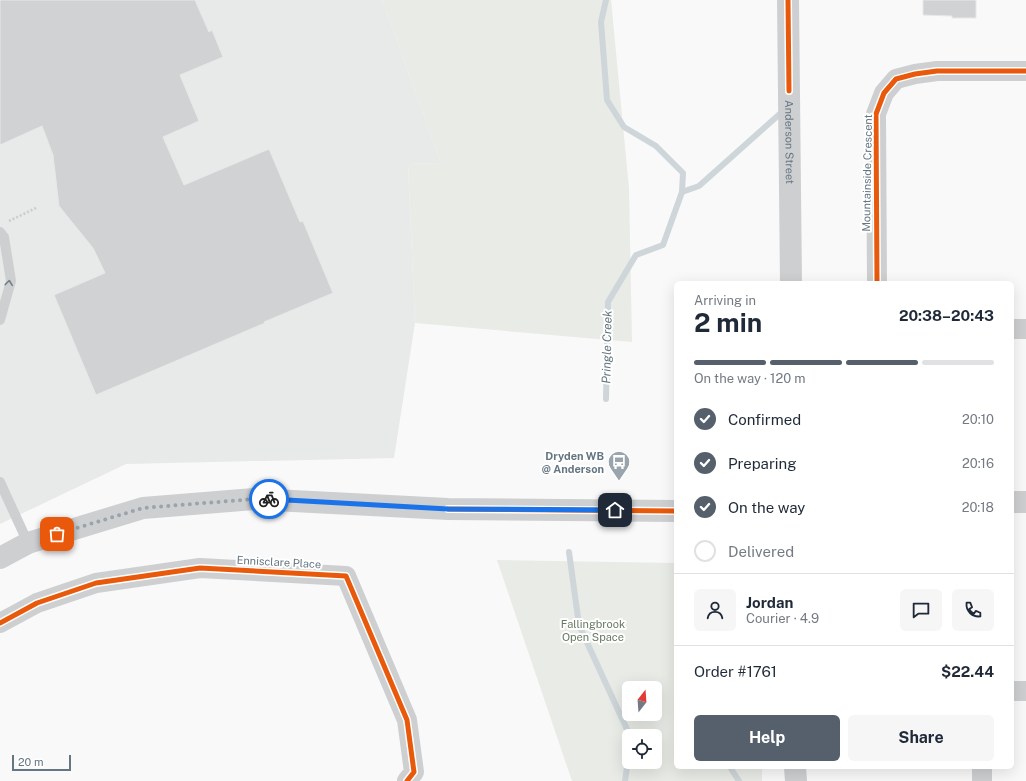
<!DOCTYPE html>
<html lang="en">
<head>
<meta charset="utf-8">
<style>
  body { margin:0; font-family:"Public Sans",sans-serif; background:#f6f6f7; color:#1f2937; height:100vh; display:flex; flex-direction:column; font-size:15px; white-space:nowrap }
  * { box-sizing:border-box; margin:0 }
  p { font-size:13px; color:#747a83 }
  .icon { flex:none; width:22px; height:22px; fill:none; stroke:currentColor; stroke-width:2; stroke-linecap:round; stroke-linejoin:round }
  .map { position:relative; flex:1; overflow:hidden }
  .panel { position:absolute; left:674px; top:281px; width:340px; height:488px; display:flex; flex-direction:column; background:#fff; border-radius:6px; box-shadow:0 4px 16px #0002 }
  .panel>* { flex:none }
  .needle { width:26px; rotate:17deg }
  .tools { position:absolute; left:622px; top:681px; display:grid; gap:8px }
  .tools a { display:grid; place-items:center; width:40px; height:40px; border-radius:6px; background:#fff; box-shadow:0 4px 16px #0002; font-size:20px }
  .scale { position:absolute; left:12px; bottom:10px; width:59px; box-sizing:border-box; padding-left:4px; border:2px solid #657683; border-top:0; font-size:11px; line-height:14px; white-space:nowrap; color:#657683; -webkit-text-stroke:3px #fff; paint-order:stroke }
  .pin { position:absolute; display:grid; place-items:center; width:34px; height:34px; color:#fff; margin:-17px; border-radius:8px; box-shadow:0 2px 6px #0006 }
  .courier { position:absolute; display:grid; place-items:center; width:40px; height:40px; margin:-20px; border:3px solid #1a73e8; border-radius:50%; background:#fff; color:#222; box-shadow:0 1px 5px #0007 }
  .headline em { font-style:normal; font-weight:700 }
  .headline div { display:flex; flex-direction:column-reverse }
  .headline { display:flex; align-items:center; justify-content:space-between; height:68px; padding:0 20px }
  h1 { font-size:26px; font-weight:700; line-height:30px }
  .bar { display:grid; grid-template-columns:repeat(4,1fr); gap:6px 4px; align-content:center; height:48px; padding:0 20px }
  .bar i { height:5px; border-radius:3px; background:#e0e1e3 }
  .bar .selected { background:#56606c }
  .bar p { grid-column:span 4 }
  .line { display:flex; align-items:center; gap:10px; padding:0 20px; border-top:1px solid #e0e1e3 }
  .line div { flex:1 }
  .round { display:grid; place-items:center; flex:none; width:42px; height:42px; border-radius:6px; background:#f6f6f7 }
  ol { padding:0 20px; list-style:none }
  li { display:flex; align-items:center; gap:12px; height:44px }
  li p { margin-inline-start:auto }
  li .icon { padding:4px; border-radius:50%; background:#56606c; color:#fff; stroke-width:4 }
  li:last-child { color:#747a83 }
  li i { width:22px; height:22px; border:2px solid #e0e1e3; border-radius:50% }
  .primary-button { display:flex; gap:8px; margin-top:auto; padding:8px 20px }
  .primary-button a { flex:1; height:46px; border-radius:6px; background:#56606c; color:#fff; font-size:16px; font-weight:700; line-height:46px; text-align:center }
  .primary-button a+a { background:#f6f6f7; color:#1f2937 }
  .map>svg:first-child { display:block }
</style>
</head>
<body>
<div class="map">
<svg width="1026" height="781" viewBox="0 0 1026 781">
  <rect width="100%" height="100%" fill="#f9f9f9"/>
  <!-- built -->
  <path fill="#e8e9e9" d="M0,0H382L441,163L408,164L415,323L394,458L126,464L0,524Z"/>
  <!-- green -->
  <g fill="#e8ebe6" fill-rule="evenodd">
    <path d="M382,0H611L629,189L632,342L415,323L408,164L441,163Z"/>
    <path d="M497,560L676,563V767H762V781H572ZM629,688H655V714H629ZM629,736H655V762H629Z"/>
  </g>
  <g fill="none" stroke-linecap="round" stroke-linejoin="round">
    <!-- stream -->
    <g stroke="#ced6d9" stroke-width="6">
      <path d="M682,192L699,186L782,112"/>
      <path d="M606,399L608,302L636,255L663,245L682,192L683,173L656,146L624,127L607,100L601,22L606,0"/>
      <path d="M569,552L579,625L630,736"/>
      <path d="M730,767L739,781"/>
      <path d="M625,781L629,753"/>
    </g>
  </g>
  <!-- building -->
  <g fill="#d0d2d3" stroke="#e8e8e8">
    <path d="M0,0H195L209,32L212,30L223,57L180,75L199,121L163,137L184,185L269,149L300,222L303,221L333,293L264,322L265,323L96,395L54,295L105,273L93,248L59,206L53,155L42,126L0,145Z"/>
    <path d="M923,0H976V18H952V16L923,15Z"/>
  </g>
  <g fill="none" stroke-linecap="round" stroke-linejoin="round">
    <!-- path -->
    <path stroke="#cbcccd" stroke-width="2.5" stroke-dasharray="2 2" stroke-linecap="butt" d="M9,221L36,208"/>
    <!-- service -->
    <g stroke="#cecfd0" stroke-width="10">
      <path d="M0,232L4,237L11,281L0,320"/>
      <path d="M0,482L28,543"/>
    </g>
    <!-- minor -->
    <g stroke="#cecfd0" stroke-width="20">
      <path d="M877,283L876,114L884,93L896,79L915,74L937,71H1026"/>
      <path d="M1012,329H1026"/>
      <path d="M0,623L37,603L96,583L200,568L346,576L407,720L414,772L407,781"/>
      <path d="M1012,691H1026"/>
      <path d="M982,781V767"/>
    </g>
    <!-- tertiary -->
    <g stroke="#cecfd0" stroke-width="22">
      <path id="s1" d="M788,0L791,283"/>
      <path d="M1012,502H1026"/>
      <path d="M0,558L28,543L143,508L254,499L448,509L676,511"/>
      <path d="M795,767L796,781"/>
    </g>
    <!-- cycleway casing -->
    <g stroke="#fff" stroke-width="8">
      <g id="cycleway">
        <path d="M788,0L789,91"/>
        <path d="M877,283L876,114L884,93L896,79L915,74L937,71H1026"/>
        <path d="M448,509L676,511"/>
        <path d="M0,623L37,603L96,583L200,568L346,576L407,720L414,772L407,781"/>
      </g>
    </g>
    <!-- cycleway -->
    <use href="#cycleway" stroke="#e8590c" stroke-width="5"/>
  </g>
  <!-- one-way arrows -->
  <defs><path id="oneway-chevron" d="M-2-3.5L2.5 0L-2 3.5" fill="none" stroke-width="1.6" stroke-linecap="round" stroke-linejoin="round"/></defs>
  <use stroke="#707f8b" href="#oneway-chevron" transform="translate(9 283) rotate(-83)"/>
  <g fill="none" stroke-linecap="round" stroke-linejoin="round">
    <!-- done -->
    <path stroke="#99a4ac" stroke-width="4" stroke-dasharray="0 7.2" d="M57,534L143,508L254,499H269"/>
    <!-- route -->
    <path stroke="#1a73e8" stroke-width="5" d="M269,499L448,509L615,510"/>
  </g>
  <!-- icons -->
  <defs>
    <g id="bus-pin" transform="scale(1.15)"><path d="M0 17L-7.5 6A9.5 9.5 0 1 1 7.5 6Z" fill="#99a4ac" stroke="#fff"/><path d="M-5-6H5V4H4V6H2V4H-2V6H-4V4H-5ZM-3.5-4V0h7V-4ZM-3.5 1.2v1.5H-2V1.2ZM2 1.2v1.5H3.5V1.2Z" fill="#fff"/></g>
  </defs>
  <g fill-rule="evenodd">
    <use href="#bus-pin" x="619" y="462"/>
  </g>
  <g text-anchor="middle" stroke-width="4" stroke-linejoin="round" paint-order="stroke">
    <!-- street labels -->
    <g font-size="11" fill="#657683" stroke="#fff">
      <text dy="4" stroke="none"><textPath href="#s1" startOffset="142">Anderson Street</textPath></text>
      <text transform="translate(867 173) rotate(-89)" y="4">Mountainside Crescent</text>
      <text transform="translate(279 562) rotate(3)" y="4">Ennisclare Place</text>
    </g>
    <!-- poi labels -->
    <g font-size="11" font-weight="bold" fill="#657683" stroke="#fff" text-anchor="end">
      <text x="604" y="460">Dryden WB<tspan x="604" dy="13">@ Anderson</tspan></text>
    </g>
    <!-- park labels -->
    <g font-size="11" fill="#687a64" stroke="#fff">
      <text x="593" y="628">Fallingbrook<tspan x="593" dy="13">Open Space</tspan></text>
    </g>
    <!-- water labels -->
    <g font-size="12" font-style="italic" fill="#60757c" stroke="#fff">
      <text transform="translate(607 347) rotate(-89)" y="4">Pringle Creek</text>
    </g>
  </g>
</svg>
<div class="tools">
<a><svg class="needle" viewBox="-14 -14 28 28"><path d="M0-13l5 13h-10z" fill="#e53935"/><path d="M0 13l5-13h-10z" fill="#747a83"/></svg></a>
<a><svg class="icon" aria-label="locate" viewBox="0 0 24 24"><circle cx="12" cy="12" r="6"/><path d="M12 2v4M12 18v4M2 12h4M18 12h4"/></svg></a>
</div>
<div class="scale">20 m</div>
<div class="pin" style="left:57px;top:534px;background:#ea580c"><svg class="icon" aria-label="bag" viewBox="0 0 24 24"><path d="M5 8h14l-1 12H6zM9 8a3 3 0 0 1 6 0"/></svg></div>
<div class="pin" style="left:615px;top:510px;background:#1f2937"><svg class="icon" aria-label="home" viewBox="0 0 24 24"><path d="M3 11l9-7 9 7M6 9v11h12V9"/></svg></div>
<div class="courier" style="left:269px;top:499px"><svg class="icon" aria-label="bike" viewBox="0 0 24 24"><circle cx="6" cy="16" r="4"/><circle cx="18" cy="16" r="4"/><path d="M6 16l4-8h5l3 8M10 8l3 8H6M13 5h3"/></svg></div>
<section class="panel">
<div class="headline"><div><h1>2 min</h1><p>Arriving in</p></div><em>20:38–20:43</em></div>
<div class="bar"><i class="selected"></i><i class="selected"></i><i class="selected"></i><i></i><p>On the way · 120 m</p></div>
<ol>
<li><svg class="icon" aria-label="check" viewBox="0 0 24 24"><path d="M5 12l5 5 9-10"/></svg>Confirmed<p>20:10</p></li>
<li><svg class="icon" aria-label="check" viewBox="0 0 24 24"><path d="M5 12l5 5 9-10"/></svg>Preparing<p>20:16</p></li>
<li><svg class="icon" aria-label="check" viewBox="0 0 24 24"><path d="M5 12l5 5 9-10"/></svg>On the way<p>20:18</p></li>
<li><i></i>Delivered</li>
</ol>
<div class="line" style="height:72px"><a class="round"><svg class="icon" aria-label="person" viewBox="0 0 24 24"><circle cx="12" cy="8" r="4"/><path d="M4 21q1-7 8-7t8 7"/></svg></a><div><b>Jordan</b><p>Courier · 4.9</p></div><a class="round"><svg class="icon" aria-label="chat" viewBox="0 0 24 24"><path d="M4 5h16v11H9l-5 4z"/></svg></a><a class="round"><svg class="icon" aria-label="phone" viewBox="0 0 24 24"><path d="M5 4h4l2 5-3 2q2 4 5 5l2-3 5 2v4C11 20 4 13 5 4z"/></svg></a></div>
<div class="line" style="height:52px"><div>Order #1761</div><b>$22.44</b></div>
<div class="primary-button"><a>Help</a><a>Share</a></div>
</section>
</div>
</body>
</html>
